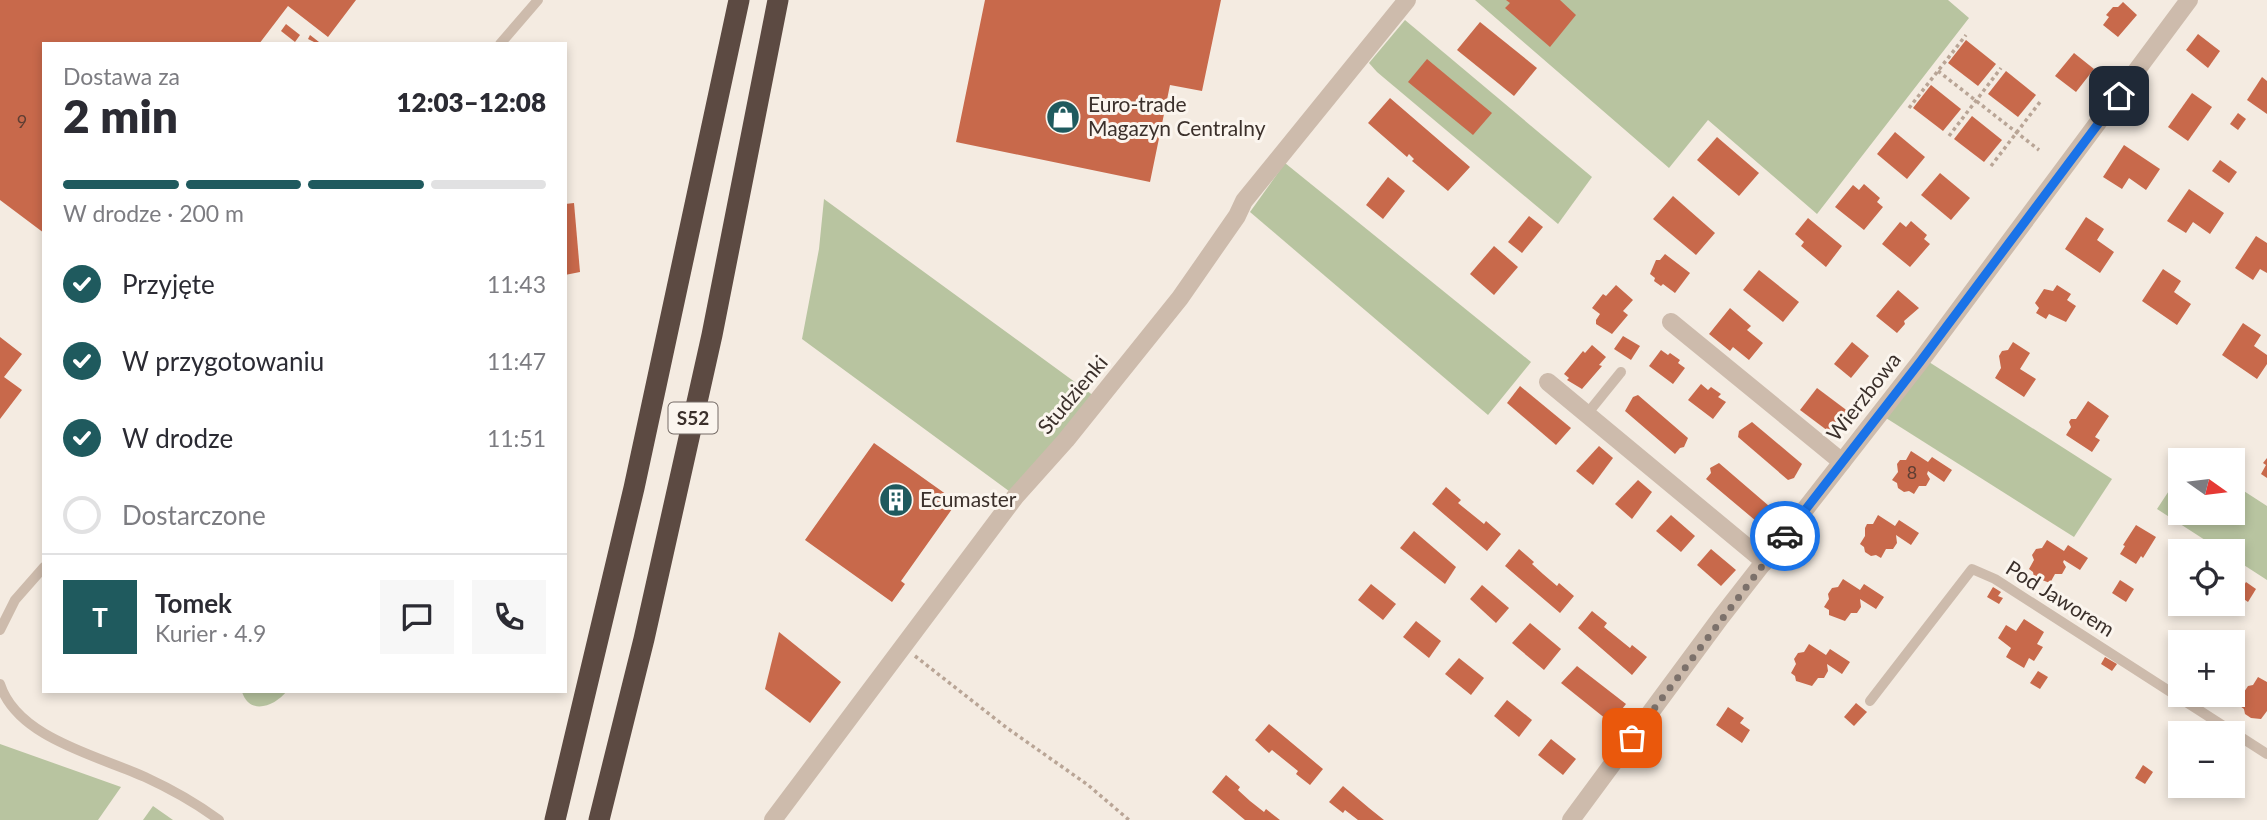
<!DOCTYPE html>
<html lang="pl">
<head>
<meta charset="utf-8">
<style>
  body { margin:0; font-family:Lato,sans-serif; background:#f7f7f7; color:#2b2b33; height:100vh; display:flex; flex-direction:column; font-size:26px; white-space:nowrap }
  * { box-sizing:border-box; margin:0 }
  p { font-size:23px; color:#7c7c81 }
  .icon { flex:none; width:38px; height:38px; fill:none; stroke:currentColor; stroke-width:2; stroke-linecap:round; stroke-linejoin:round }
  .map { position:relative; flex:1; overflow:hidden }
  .details { position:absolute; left:42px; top:42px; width:525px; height:651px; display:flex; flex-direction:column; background:#fff; border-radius:0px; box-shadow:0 4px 10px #0003 }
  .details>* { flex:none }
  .needle { width:46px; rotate:104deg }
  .controls { position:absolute; left:2168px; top:448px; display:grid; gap:14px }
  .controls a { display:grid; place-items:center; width:77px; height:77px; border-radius:0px; background:#fff; box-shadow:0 4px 10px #0003; font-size:35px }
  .pin { position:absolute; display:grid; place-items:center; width:60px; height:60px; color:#fff; margin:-30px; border-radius:14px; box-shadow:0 4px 10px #0006 }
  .courier { position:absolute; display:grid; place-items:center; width:70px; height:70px; margin:-35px; border:5px solid #1a73e8; border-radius:50%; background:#fff; color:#222; box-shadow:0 2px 9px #0007 }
  .headline em { font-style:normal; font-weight:800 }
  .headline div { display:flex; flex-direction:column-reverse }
  .headline { display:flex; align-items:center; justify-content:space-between; height:119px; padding:0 21px }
  h1 { font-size:46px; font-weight:800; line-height:52px }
  .bar { display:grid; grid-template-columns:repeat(4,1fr); gap:10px 7px; align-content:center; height:84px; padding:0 21px }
  .bar i { height:9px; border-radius:5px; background:#e1e1e2 }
  .bar .current { background:#1f5a5e }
  .bar p { grid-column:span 4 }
  .line { display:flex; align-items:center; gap:18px; padding:0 21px; border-top:2px solid #e1e1e2 }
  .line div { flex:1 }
  .round { display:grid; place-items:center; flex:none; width:74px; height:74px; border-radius:0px; background:#f7f7f7 }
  ol { padding:0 21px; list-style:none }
  li { display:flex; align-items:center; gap:21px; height:77px }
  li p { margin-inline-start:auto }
  li .icon { padding:7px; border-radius:50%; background:#1f5a5e; color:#fff; stroke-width:4 }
  li:last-child { color:#7c7c81 }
  li i { width:38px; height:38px; border:4px solid #e1e1e2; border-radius:50% }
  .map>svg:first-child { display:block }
</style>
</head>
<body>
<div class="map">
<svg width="2267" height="820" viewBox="0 0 2267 820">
  <rect width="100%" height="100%" fill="#f4ebe1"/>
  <!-- green -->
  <g fill="#b8c4a0">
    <path d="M1475,0H1948L1969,18L1817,214L1708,120L1669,168Z"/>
    <path d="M1405,20L1592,177L1558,224L1377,72L1369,63Z"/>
    <path d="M1285,163L1531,362L1488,415L1250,212Z"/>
    <path d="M824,199L1094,396L1013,494L802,339L819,249Z"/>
    <path d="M1929,362L2112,479L2074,537L1886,418Z"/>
    <path d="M2180,474V513H2233V484L2267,506V580L2233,558V551H2222L2157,509Z"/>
    <path d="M287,691C275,706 250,716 242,692Z"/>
    <path d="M0,744L121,787L98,820H0Z"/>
    <path d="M153,806L173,820H143Z"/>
  </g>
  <!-- building -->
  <g fill="#c8694b">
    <path d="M0,0H356L328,37L288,6L259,44H44V233L0,200Z"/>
    <path d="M985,0H1221L1202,91L1170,85L1150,182L956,142Z"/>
    <path d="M1506,0H1560L1576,15L1550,47L1505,8L1510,3Z"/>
    <path d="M2123,2L2137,15L2118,37L2103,25L2109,17L2106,15L2113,7H2118Z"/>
    <path d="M1480,22L1537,68L1514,96L1457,50Z"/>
    <path d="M286,24L300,35L295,42L281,31Z"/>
    <path d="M2198,34L2220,51L2208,68L2186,50Z"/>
    <path d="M310,35L319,42L318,44L308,39Z"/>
    <path d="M1966,40L1996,64L1978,86L1948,63Z"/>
    <path d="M2074,53L2094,69L2076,92L2055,76Z"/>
    <path d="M1427,59L1492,113L1473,135L1408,82Z"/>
    <path d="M2006,71L2036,95L2018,117L1988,94Z"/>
    <path d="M2262,77L2267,81V114L2247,100Z"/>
    <path d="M1931,85L1961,109L1943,131L1913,108Z"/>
    <path d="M2192,93L2212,107L2188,141L2168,127Z"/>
    <path d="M1390,98L1470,167L1448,191L1412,161L1414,159L1409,154L1407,157L1368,123Z"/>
    <path d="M2238,113L2246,119L2238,130L2230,124Z"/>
    <path d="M1972,116L2002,140L1984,162L1954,139Z"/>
    <path d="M1895,132L1925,157L1907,179L1877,154Z"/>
    <path d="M1717,137L1759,173L1739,196L1697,160Z"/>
    <path d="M2124,145L2160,169L2146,190L2129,178L2122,189L2103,177Z"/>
    <path d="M2220,160L2237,172L2229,183L2212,171Z"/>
    <path d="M1940,173L1970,198L1951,220L1921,195Z"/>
    <path d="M1388,177L1405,191L1383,219L1366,205Z"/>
    <path d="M1864,184L1880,198L1877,202L1883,207L1864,230L1835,207L1853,185L1859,190Z"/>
    <path d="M2189,189L2224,213L2210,234L2193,222L2186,233L2167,221Z"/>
    <path d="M1673,196L1715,233L1696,255L1653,219Z"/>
    <path d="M574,203L580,272L565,275V204Z"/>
    <path d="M1529,216L1543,227L1522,253L1508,242Z"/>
    <path d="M2086,217L2104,229L2097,240L2114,252L2100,273L2065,249Z"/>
    <path d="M1808,218L1842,246L1826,267L1801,246L1804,242L1795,234Z"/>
    <path d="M1911,221L1927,235L1924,239L1930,244L1910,267L1882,244L1900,222L1906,227Z"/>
    <path d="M2256,236L2267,243V273L2260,269L2253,280L2235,268Z"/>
    <path d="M1494,246L1518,267L1494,295L1470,274Z"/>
    <path d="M1665,254L1690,273L1675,293L1663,284L1661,286L1654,281L1655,278L1650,274L1656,260H1660Z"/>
    <path d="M2163,269L2181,281L2174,292L2191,304L2177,325L2142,301Z"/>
    <path d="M1759,270L1799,302L1783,322L1743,290Z"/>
    <path d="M1616,285L1633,300L1623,311L1628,315L1612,334L1596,324V320L1600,314L1592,308L1603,294L1606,296Z"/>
    <path d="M2057,285L2071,294L2067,300L2076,306L2066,322L2049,314L2046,319L2036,313L2039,308L2035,303L2044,289L2053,291Z"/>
    <path d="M1898,290L1919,308L1904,321L1905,324L1897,333L1876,316Z"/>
    <path d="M1730,308L1751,326L1747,330L1763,343L1749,360L1733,347L1730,351L1709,334Z"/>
    <path d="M2243,323L2261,335L2254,346L2267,355V364L2257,379L2222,355Z"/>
    <path d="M1623,336L1640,346L1631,360L1614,349Z"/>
    <path d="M0,337L22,354L4,377L22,390L0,419Z"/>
    <path d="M1852,342L1869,356L1851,378L1834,364Z"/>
    <path d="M2013,342L2030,353L2020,369L2036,379L2024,397L1995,378L2001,368L1999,356L2002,351L2008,350Z"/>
    <path d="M1592,345L1606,357L1599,365L1602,366L1582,389L1567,380L1569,378L1564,374L1583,351L1585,353Z"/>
    <path d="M1661,350L1668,355L1670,353L1680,360L1678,363L1685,368L1673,384L1649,366Z"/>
    <path d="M1701,384L1708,390L1711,387L1721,394L1718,397L1726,402L1713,419L1688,400Z"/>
    <path d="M1520,386L1571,428L1556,445L1507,403Z"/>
    <path d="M1817,388L1849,412L1832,434L1800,410Z"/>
    <path d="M1638,395L1688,438L1684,447L1680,448L1675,454L1625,411L1633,397Z"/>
    <path d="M2088,401L2109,416L2095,437L2100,440L2092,452L2066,435L2071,427L2069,422L2071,419H2076Z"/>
    <path d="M1752,422L1802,464L1794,478L1788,480L1738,437L1739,431Z"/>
    <path d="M874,443L957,502L901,581L905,584L892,602L805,540Z"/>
    <path d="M1599,446L1613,458L1593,485L1576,471Z"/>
    <path d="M1911,451L1928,462L1932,457L1952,470L1944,482L1928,471L1927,474L1930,479L1926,486H1919L1914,494L1909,491L1904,492L1898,488L1897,483L1892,480L1898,472L1897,464L1900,460H1906Z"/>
    <path d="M2267,458V478L2261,474L2266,465L2263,463Z"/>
    <path d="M1719,463L1769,506L1766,515L1761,516L1756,521L1706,479L1711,473L1710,468Z"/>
    <path d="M1638,480L1652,492L1632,519L1615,504Z"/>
    <path d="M1446,487L1461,500L1458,503L1484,524L1486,521L1501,534L1487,551L1432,504Z"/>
    <path d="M1671,515L1695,536L1681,552L1656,531Z"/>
    <path d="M1878,515L1895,526L1899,520L1919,533L1911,545L1896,535L1897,543L1893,549H1886L1881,558L1876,555L1871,556L1865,552L1864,547L1860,544L1865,536V528L1867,524H1873Z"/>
    <path d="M2136,525L2156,537L2143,558L2141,556L2136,564L2120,554L2125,546L2123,545Z"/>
    <path d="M1414,531L1456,567L1445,584L1400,548Z"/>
    <path d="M2047,540L2064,551L2068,545L2088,558L2080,570L2064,560L2063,562L2066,567L2062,574H2055L2050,583L2034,577L2033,572L2029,569L2034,560L2032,555L2036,549L2042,548Z"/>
    <path d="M1519,549L1534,562L1532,564L1543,574L1557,586L1559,583L1574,596L1560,613L1505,566Z"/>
    <path d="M1711,549L1736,570L1721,586L1697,565Z"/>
    <path d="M1843,579L1860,590L1864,584L1884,597L1876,609L1860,599L1861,607L1857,613H1851L1845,621L1829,615V610L1824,607L1829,599L1828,594L1832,588L1838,587Z"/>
    <path d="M2120,580L2134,589L2126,602L2112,593Z"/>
    <path d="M2246,582L2256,589L2248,602L2238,595Z"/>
    <path d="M1371,584L1396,604L1383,620L1358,600Z"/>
    <path d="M1482,585L1509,608L1496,623L1470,599Z"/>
    <path d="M1993,587L2001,592L1998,596L2003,598L1999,604L1987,597Z"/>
    <path d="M1592,611L1607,623L1604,627L1630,648L1632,645L1647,657L1632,675L1578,628Z"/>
    <path d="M2024,619L2044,632L2037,644L2043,647L2034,661L2029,658L2024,668L2006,657L2011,648L1998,638L2006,625L2016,631Z"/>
    <path d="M1416,621L1441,641L1429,658L1403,637Z"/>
    <path d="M1530,623L1561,649L1544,670L1512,643Z"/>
    <path d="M779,632L841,682L810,723L765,689Z"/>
    <path d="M2202,632L2217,642H2195Z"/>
    <path d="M1809,644L1826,655L1830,649L1850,662L1842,674L1827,664L1828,671L1824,678H1818L1812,686L1796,681L1795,676L1791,673L1796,664L1794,659L1798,653L1804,652Z"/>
    <path d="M2105,657L2117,664L2112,671L2101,664Z"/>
    <path d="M1459,658L1484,678L1471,695L1445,674Z"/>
    <path d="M1577,666L1626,704L1611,723L1561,683Z"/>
    <path d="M2038,671L2048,677L2040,689L2030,683Z"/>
    <path d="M2258,677L2267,682V711L2261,719L2251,718L2245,714L2244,709L2240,706L2245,697L2244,692L2248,686L2253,685Z"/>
    <path d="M1507,700L1532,720L1519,737L1494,716Z"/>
    <path d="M1856,703L1867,712L1854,726L1844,717Z"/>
    <path d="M1728,707L1744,718L1740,723L1750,730L1742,743L1716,725Z"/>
    <path d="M1269,724L1323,769L1310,785L1296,774L1298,771L1272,750L1269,753L1255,740Z"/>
    <path d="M1551,739L1576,759L1563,775L1538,755Z"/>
    <path d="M2233,756L2240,761L2233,772Z"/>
    <path d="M2143,765L2153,772L2145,784L2135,778Z"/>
    <path d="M1226,775L1240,787L1238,790L1250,801L1264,812L1266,809L1280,820H1245L1239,815L1212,792Z"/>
    <path d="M1343,786L1369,808L1384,820H1358L1345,810L1343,813L1329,802Z"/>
    <path d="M2207,786H2228L2231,788L2224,798Z"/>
  </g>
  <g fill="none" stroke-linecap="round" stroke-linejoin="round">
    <!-- path -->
    <g stroke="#b9a596" stroke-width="3.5" stroke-dasharray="3.5 3.5" stroke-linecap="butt">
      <path d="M1938,71L2039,150"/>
      <path d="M1909,108L1966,35"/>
      <path d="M1949,136L2001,68"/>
      <path d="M1991,166L2040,102"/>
      <path d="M915,656L1007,728L1088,785L1129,820"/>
    </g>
    <!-- service -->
    <g stroke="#cdbbac" stroke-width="10">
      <path d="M500,44L538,0"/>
      <path d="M1587,414L1621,372"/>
      <path d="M0,630L15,600L44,567"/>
      <path d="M0,684C17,738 99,756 145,777C171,789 196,803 219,820"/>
      <path d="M1870,701L1972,569L1995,579L2267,754"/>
    </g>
    <!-- minor -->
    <g stroke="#cdbbac" stroke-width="18">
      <path d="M1671,322L1842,462"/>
      <path d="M1548,382L1765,562"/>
      <path d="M773,820L1015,497L1066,440L1180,298L1237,216L1244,201L1407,0"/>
      <path d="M1571,820L1721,617L1920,362L2189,0"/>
    </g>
    <!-- motorway -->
    <g stroke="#5c4a42" stroke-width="21">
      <path d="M555,820L634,488L739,0"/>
      <path d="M599,820L644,639L712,335L778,0"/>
    </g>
  </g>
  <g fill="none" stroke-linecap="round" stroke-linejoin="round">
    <!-- done -->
    <path stroke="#7c716b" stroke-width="7" stroke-dasharray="0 12.6" d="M1632,738L1785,536"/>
    <!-- route -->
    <path stroke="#1a73e8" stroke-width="9" d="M1785,536L1920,362L2119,96"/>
  </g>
  <!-- icons -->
  <defs>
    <g id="shop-disc" transform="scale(1.75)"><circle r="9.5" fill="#1f5a5e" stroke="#fbf5ee"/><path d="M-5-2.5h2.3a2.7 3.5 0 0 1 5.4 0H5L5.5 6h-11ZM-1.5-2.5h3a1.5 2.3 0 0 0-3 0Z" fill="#fff"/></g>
    <g id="building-disc" transform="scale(1.75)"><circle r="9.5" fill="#1f5a5e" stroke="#fbf5ee"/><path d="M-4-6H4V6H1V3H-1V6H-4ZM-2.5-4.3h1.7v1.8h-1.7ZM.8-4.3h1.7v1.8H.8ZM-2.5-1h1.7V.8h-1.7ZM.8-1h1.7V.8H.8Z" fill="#fff"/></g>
  </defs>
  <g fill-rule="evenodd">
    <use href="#shop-disc" x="1063" y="117"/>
    <use href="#building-disc" x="896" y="500"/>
  </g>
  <g text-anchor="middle" stroke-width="6" stroke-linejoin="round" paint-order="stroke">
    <!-- number labels -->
    <g font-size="18" fill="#5e3e33">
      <text x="22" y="128">9</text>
      <text x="1912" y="479">8</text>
    </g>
    <!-- shield labels -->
    <rect fill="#fbf5ee" stroke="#756b66" stroke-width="2" x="668.5" y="402.5" width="49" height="31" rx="5"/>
    <g font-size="19" font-weight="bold" fill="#3b302b">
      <text x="693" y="425">S52</text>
    </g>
    <!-- poi labels -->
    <g font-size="21" fill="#3b302b" stroke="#fbf5ee" text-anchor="start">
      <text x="1088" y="112">Euro-trade<tspan x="1088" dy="24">Magazyn Centralny</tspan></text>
      <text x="920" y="507">Ecumaster</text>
    </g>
    <!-- street labels -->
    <g font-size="21" fill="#3b302b" stroke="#fbf5ee">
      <text transform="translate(1073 395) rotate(-50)" y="7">Studzienki</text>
      <text transform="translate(1864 397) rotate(-52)" y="7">Wierzbowa</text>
      <text transform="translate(2060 599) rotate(32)" y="7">Pod Jaworem</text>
    </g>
  </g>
</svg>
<div class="controls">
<a><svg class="needle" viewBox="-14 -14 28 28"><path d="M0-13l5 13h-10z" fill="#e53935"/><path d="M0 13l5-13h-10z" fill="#7c7c81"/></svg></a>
<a><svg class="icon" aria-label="locate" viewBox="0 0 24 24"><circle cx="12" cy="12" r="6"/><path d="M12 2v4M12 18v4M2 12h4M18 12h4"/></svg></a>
<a>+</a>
<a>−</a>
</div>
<div class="pin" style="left:1632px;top:738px;background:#ea580c"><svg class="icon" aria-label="bag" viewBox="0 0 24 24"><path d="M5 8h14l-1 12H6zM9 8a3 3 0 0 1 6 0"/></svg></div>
<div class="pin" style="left:2119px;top:96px;background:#1f2937"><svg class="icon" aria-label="home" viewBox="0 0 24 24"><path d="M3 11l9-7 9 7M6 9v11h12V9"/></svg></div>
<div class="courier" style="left:1785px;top:536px"><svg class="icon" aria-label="car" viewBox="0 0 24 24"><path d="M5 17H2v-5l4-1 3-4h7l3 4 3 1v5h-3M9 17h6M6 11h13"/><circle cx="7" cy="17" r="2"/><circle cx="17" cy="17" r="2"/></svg></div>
<section class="details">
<div class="headline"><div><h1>2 min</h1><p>Dostawa za</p></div><em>12:03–12:08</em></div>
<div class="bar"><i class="current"></i><i class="current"></i><i class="current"></i><i></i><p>W drodze · 200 m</p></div>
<ol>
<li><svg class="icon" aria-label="check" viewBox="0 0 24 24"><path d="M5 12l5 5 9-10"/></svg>Przyjęte<p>11:43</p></li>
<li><svg class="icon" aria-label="check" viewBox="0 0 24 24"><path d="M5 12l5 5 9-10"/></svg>W przygotowaniu<p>11:47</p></li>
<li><svg class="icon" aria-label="check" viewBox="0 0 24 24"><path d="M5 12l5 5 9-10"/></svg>W drodze<p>11:51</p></li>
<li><i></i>Dostarczone</li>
</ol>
<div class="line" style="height:126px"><b class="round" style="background:#1f5a5e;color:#fff">T</b><div><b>Tomek</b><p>Kurier · 4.9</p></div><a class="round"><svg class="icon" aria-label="chat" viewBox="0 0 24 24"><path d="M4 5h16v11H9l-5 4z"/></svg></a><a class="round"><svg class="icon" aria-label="phone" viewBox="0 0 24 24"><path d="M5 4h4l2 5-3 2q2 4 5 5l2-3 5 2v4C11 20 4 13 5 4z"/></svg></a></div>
</section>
</div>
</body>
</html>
